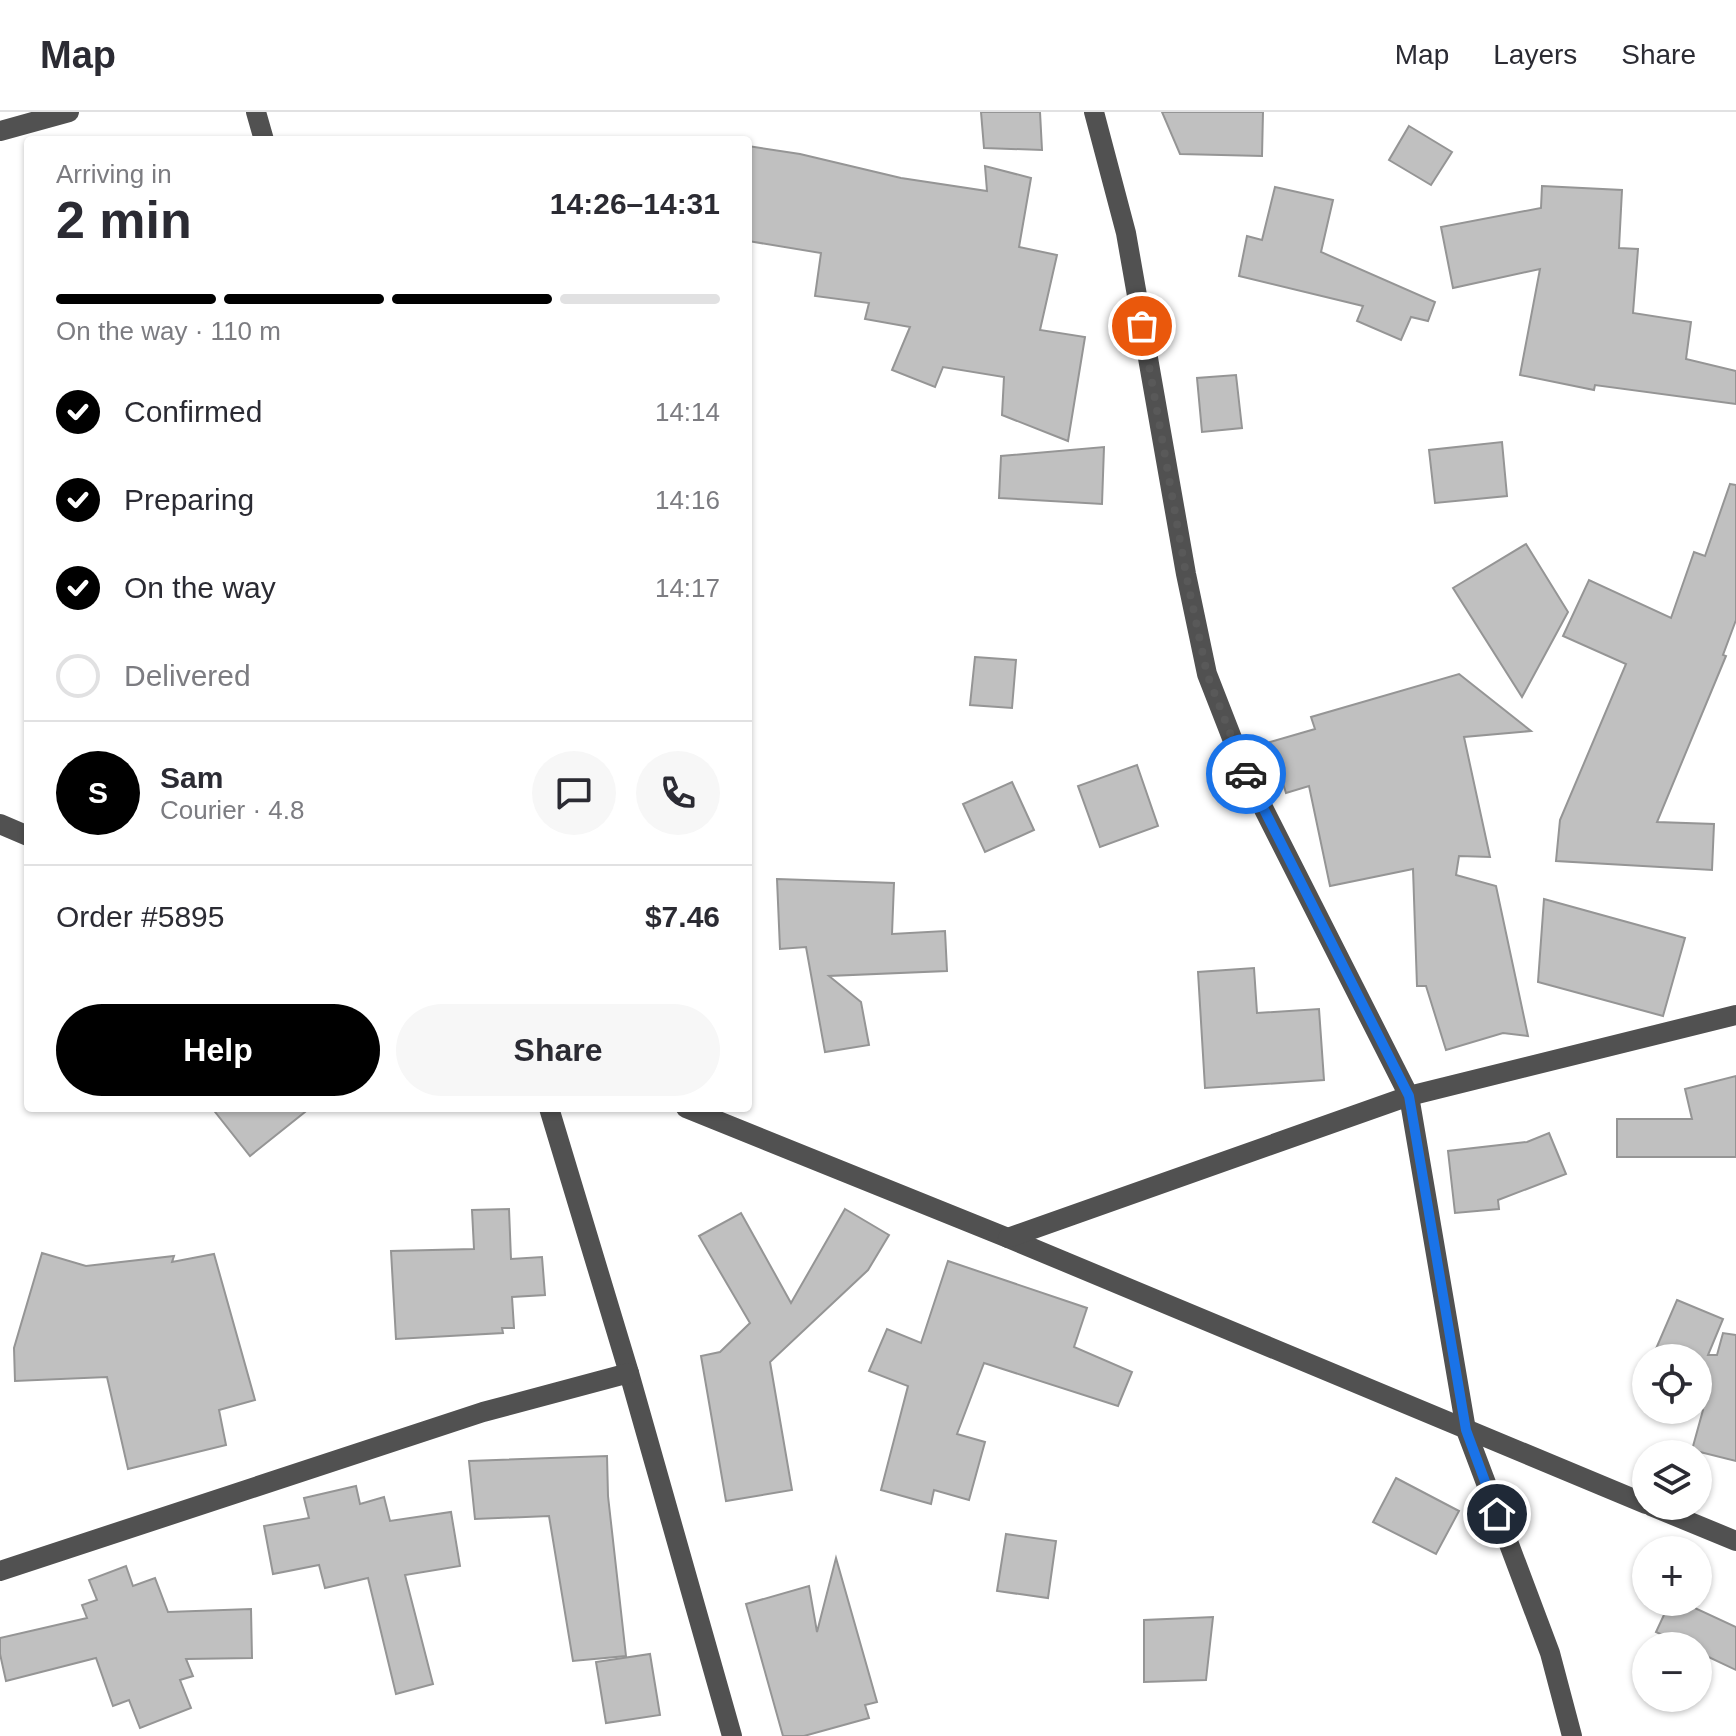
<!DOCTYPE html>
<html lang="en">
<head>
<meta charset="utf-8">
<style>
  body { margin:0; font-family:Helvetica,sans-serif; background:#f7f7f7; color:#2b2b33; height:100vh; display:flex; flex-direction:column; font-size:30px; white-space:nowrap }
  * { box-sizing:border-box; margin:0 }
  p { font-size:26px; color:#7c7c81 }
  .icon { flex:none; width:44px; height:44px; fill:none; stroke:currentColor; stroke-width:2; stroke-linecap:round; stroke-linejoin:round }
  .map { position:relative; flex:1; overflow:hidden }
  .panel { position:absolute; left:24px; top:24px; width:728px; height:976px; display:flex; flex-direction:column; background:#fff; border-radius:8px; box-shadow:0 2px 6px #0004 }
  .panel>* { flex:none }
  .controls { position:absolute; left:1632px; top:1232px; display:grid; gap:16px }
  .controls a { display:grid; place-items:center; width:80px; height:80px; border-radius:50%; background:#fff; box-shadow:0 2px 6px #0004; font-size:40px }
  .pin { position:absolute; display:grid; place-items:center; width:68px; height:68px; color:#fff; margin:-34px; border:4px solid #fff; border-radius:50%; box-shadow:0 2px 8px #0007 }
  .courier { position:absolute; display:grid; place-items:center; width:80px; height:80px; margin:-40px; border:6px solid #1a73e8; border-radius:50%; background:#fff; color:#222; box-shadow:0 2px 10px #0007 }
  .headline em { font-style:normal; font-weight:700 }
  .headline div { display:flex; flex-direction:column-reverse }
  .headline { display:flex; align-items:center; justify-content:space-between; height:136px; padding:0 32px }
  h1 { font-size:52px; font-weight:700; line-height:60px }
  .bar { display:grid; grid-template-columns:repeat(4,1fr); gap:12px 8px; align-content:center; height:96px; padding:0 32px }
  .bar i { height:10px; border-radius:6px; background:#e1e1e2 }
  .bar .on { background:#000 }
  .bar p { grid-column:span 4 }
  .line { display:flex; align-items:center; gap:20px; padding:0 32px; border-top:2px solid #e1e1e2 }
  .line div { flex:1 }
  .round { display:grid; place-items:center; flex:none; width:84px; height:84px; border-radius:42px; background:#f7f7f7 }
  ol { padding:0 32px; list-style:none }
  li { display:flex; align-items:center; gap:24px; height:88px }
  li p { margin-inline-start:auto }
  li .icon { padding:8px; border-radius:50%; background:#000; color:#fff; stroke-width:4 }
  li:last-child { color:#7c7c81 }
  li i { width:44px; height:44px; border:4px solid #e1e1e2; border-radius:50% }
  .button { display:flex; gap:16px; margin-top:auto; padding:16px 32px }
  .button a { flex:1; height:92px; border-radius:48px; background:#000; color:#fff; font-size:32px; font-weight:700; line-height:92px; text-align:center }
  .button a+a { background:#f7f7f7; color:#2b2b33 }
  header { display:flex; align-items:center; gap:48px; box-sizing:border-box; height:112px; padding:0 40px; background:#fff; border-bottom:2px solid #e1e1e2 }
  header strong { font-size:38px }
  nav { display:flex; gap:44px; margin-inline-start:auto; font-size:28px }
  .map>svg:first-child { display:block }
</style>
</head>
<body>
<header>
<strong>Map</strong>
<nav><a>Map</a><a>Layers</a><a>Share</a></nav>
</header>
<div class="map">
<svg width="1736" height="1624" viewBox="0 0 1736 1624">
  <rect width="100%" height="100%" fill="#fff"/>
  <!-- building -->
  <g fill="#c0c0c0" stroke="#959595" stroke-width="2">
    <path d="M981,0H1040L1042,38L984,36Z"/>
    <path d="M1162,0H1263L1262,44L1180,42Z"/>
    <path d="M1409,14L1452,40L1431,73L1389,48Z"/>
    <path d="M748,34L800,42L901,66L987,79L985,54L1031,66L1019,135L1057,143L1040,218L1085,225L1068,329L1002,303L1004,265L943,255L935,275L892,258L910,215L865,207L869,191L815,184L821,141L748,129Z"/>
    <path d="M1542,74L1622,78L1619,136L1638,137L1633,201L1691,210L1686,247L1736,259V292L1595,273L1594,278L1520,263L1540,157L1453,176L1441,115L1541,96Z"/>
    <path d="M1275,75L1333,88L1321,140L1435,190L1428,209L1411,205L1401,228L1357,209L1363,194L1239,164L1247,124L1262,128Z"/>
    <path d="M1236,263L1242,316L1202,320L1197,266Z"/>
    <path d="M1502,330L1507,384L1435,391L1429,338Z"/>
    <path d="M1104,335L1102,392L999,386L1001,344Z"/>
    <path d="M1730,372L1736,373V508L1723,543L1726,544L1657,710L1714,712L1712,758L1556,749L1560,708L1626,552L1563,524L1589,468L1671,506L1694,440L1705,444Z"/>
    <path d="M1526,432L1568,500L1522,585L1453,476Z"/>
    <path d="M975,545L1016,548L1012,596L970,593Z"/>
    <path d="M1459,562L1531,619L1464,625L1490,745L1459,744L1456,763L1496,774L1528,924L1503,921L1446,938L1426,874H1417L1413,757L1330,774L1309,674L1286,681L1270,630L1315,617L1311,605Z"/>
    <path d="M1137,653L1158,714L1100,735L1078,674Z"/>
    <path d="M1012,670L1034,718L985,740L963,692Z"/>
    <path d="M777,767L894,771L892,822L945,819L947,859L829,864L861,890L869,933L825,940L806,835L780,837Z"/>
    <path d="M1544,787L1685,826L1663,904L1538,870Z"/>
    <path d="M1254,856L1257,901L1319,897L1324,968L1205,976L1198,860Z"/>
    <path d="M1736,964V1045H1617V1007H1692L1685,977Z"/>
    <path d="M212,996H310L250,1044Z"/>
    <path d="M1549,1021L1566,1062L1498,1088L1499,1097L1455,1101L1448,1039L1527,1030Z"/>
    <path d="M509,1097L511,1147L542,1145L545,1183L512,1185L514,1216H502L503,1221L396,1227L391,1139L474,1137L472,1098Z"/>
    <path d="M845,1097L889,1123L868,1158L770,1250L792,1378L726,1389L701,1244L720,1240L750,1211L699,1124L741,1101L791,1191Z"/>
    <path d="M42,1141L86,1154L174,1144L172,1150L214,1142L255,1288L219,1298L226,1333L128,1357L107,1265L15,1269L14,1236Z"/>
    <path d="M948,1149L1087,1196L1074,1235L1132,1260L1118,1294L984,1251L957,1322L985,1330L969,1388L934,1378L931,1392L881,1378L908,1274L869,1259L887,1217L921,1231Z"/>
    <path d="M1677,1188L1723,1207L1708,1243H1717L1723,1221L1736,1223V1349L1692,1338L1703,1298L1698,1296V1246H1652Z"/>
    <path d="M607,1344L608,1384L626,1544L573,1549L549,1404L475,1407L469,1349Z"/>
    <path d="M1396,1366L1459,1399L1436,1442L1373,1410Z"/>
    <path d="M356,1374L360,1392L384,1385L390,1409L451,1400L460,1454L405,1463L433,1572L396,1582L368,1466L325,1476L319,1453L273,1462L264,1414L309,1406L304,1386Z"/>
    <path d="M1006,1422L1056,1429L1048,1486L997,1479Z"/>
    <path d="M836,1446L877,1590L865,1593L869,1606L804,1624H783L746,1492L809,1474L817,1520Z"/>
    <path d="M126,1454L133,1474L155,1466L168,1500L251,1497L252,1546L186,1547L193,1564L180,1568L191,1596L140,1616L129,1588L113,1594L96,1546L6,1569L0,1542V1526L87,1506L82,1493L97,1488L89,1468Z"/>
    <path d="M1670,1490H1682L1736,1515V1558L1698,1540V1534H1686L1656,1520Z"/>
    <path d="M1213,1505L1206,1568L1144,1570V1508Z"/>
    <path d="M650,1542L660,1603L606,1611L596,1550Z"/>
  </g>
  <g fill="none" stroke-linecap="round" stroke-linejoin="round">
    <!-- minor -->
    <g stroke="#515151" stroke-width="20">
      <path d="M256,0L264,28"/>
      <path d="M1094,0L1126,121L1186,462L1207,562L1246,662L1409,984L1466,1318L1550,1541L1572,1624"/>
      <path d="M0,19L69,0"/>
      <path d="M0,712L28,724"/>
      <path d="M549,996L629,1261L732,1624"/>
      <path d="M686,996L1008,1126L1646,1392"/>
      <path d="M1008,1126L1409,984L1736,903"/>
      <path d="M1651,1394L1736,1429"/>
      <path d="M0,1459L483,1300L629,1261"/>
    </g>
  </g>
  <g fill="none" stroke-linecap="round" stroke-linejoin="round">
    <!-- done -->
    <path stroke="#595959" stroke-width="8" stroke-dasharray="0 14.4" d="M1142,214L1186,462L1207,562L1246,662"/>
    <!-- route -->
    <path stroke="#1a73e8" stroke-width="10" d="M1246,662L1409,984L1466,1318L1497,1402"/>
  </g>
</svg>
<div class="controls">
<a><svg class="icon" aria-label="locate" viewBox="0 0 24 24"><circle cx="12" cy="12" r="6"/><path d="M12 2v4M12 18v4M2 12h4M18 12h4"/></svg></a>
<a><svg class="icon" aria-label="layers" viewBox="0 0 24 24"><path d="M12 4l9 5-9 5-9-5zM3 14l9 5 9-5"/></svg></a>
<a>+</a>
<a>−</a>
</div>
<div class="pin" style="left:1142px;top:214px;background:#ea580c"><svg class="icon" aria-label="bag" viewBox="0 0 24 24"><path d="M5 8h14l-1 12H6zM9 8a3 3 0 0 1 6 0"/></svg></div>
<div class="pin" style="left:1497px;top:1402px;background:#1f2937"><svg class="icon" aria-label="home" viewBox="0 0 24 24"><path d="M3 11l9-7 9 7M6 9v11h12V9"/></svg></div>
<div class="courier" style="left:1246px;top:662px"><svg class="icon" aria-label="car" viewBox="0 0 24 24"><path d="M5 17H2v-5l4-1 3-4h7l3 4 3 1v5h-3M9 17h6M6 11h13"/><circle cx="7" cy="17" r="2"/><circle cx="17" cy="17" r="2"/></svg></div>
<section class="panel">
<div class="headline"><div><h1>2 min</h1><p>Arriving in</p></div><em>14:26–14:31</em></div>
<div class="bar"><i class="on"></i><i class="on"></i><i class="on"></i><i></i><p>On the way · 110 m</p></div>
<ol>
<li><svg class="icon" aria-label="check" viewBox="0 0 24 24"><path d="M5 12l5 5 9-10"/></svg>Confirmed<p>14:14</p></li>
<li><svg class="icon" aria-label="check" viewBox="0 0 24 24"><path d="M5 12l5 5 9-10"/></svg>Preparing<p>14:16</p></li>
<li><svg class="icon" aria-label="check" viewBox="0 0 24 24"><path d="M5 12l5 5 9-10"/></svg>On the way<p>14:17</p></li>
<li><i></i>Delivered</li>
</ol>
<div class="line" style="height:144px"><b class="round" style="background:#000;color:#fff">S</b><div><b>Sam</b><p>Courier · 4.8</p></div><a class="round"><svg class="icon" aria-label="chat" viewBox="0 0 24 24"><path d="M4 5h16v11H9l-5 4z"/></svg></a><a class="round"><svg class="icon" aria-label="phone" viewBox="0 0 24 24"><path d="M5 4h4l2 5-3 2q2 4 5 5l2-3 5 2v4C11 20 4 13 5 4z"/></svg></a></div>
<div class="line" style="height:104px"><div>Order #5895</div><b>$7.46</b></div>
<div class="button"><a>Help</a><a>Share</a></div>
</section>
</div>
</body>
</html>
